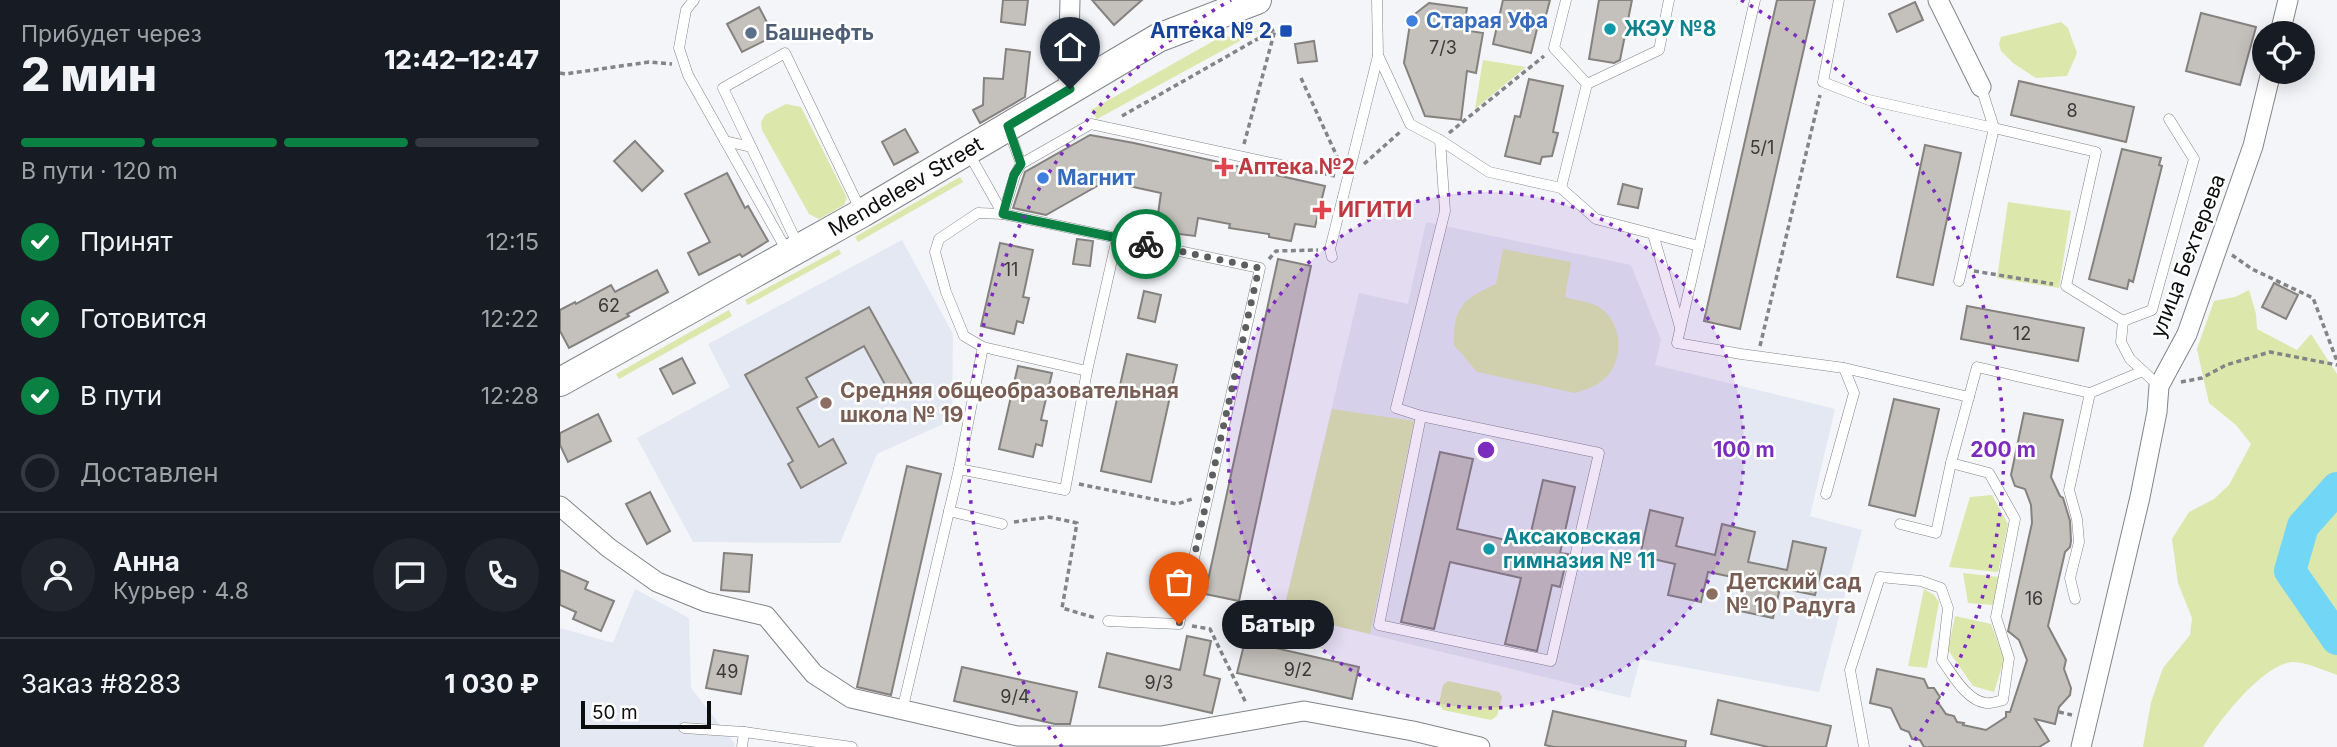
<!DOCTYPE html>
<html lang="ru">
<head>
<meta charset="utf-8">
<style>
  body { margin:0; font-family:Inter,sans-serif; background:#20242c; color:#f1f3f6; height:100vh; display:flex; flex-direction:column; font-size:26px; white-space:nowrap }
  * { box-sizing:border-box; margin:0 }
  p { font-size:23px; color:#9ea1a6 }
  .icon { flex:none; width:38px; height:38px; fill:none; stroke:currentColor; stroke-width:2; stroke-linecap:round; stroke-linejoin:round }
  .map { position:relative; flex:1; overflow:hidden }
  .panel { display:flex; flex-direction:column; background:#171b24; width:560px }
  .panel>* { flex:none }
  .controls { position:absolute; left:1692px; top:21px; display:grid; gap:14px }
  .controls a { display:grid; place-items:center; width:63px; height:63px; border-radius:50%; background:#171b24; box-shadow:0 4px 18px #0003; font-size:35px }
  .scale { position:absolute; left:21px; bottom:18px; width:130px; box-sizing:border-box; padding-left:7px; border:4px solid #0c0d0e; border-top:0; font-size:19px; line-height:24px; white-space:nowrap; color:#0c0d0e; -webkit-text-stroke:5px #fff; paint-order:stroke }
  .pin { position:absolute; display:grid; place-items:center; width:60px; height:60px; color:#fff; margin:-72px -30px; border-radius:50% 50% 50% 0; rotate:-45deg; box-shadow:0 0 7px #0007 }
  .pin .icon { rotate:45deg }
  .courier { position:absolute; display:grid; place-items:center; width:70px; height:70px; margin:-35px; border:5px solid #0b8043; border-radius:50%; background:#fff; color:#222; box-shadow:0 2px 9px #0007 }
  .bubble { position:absolute; height:49px; border-radius:24px; background:#171b24; box-shadow:0 4px 18px #0003; font-size:23px; font-weight:800; line-height:49px; text-align:center }
  .headline em { font-style:normal; font-weight:800 }
  .headline div { display:flex; flex-direction:column-reverse }
  .headline { display:flex; align-items:center; justify-content:space-between; height:119px; padding:0 21px }
  h1 { font-size:46px; font-weight:800; line-height:52px }
  .bar { display:grid; grid-template-columns:repeat(4,1fr); gap:10px 7px; align-content:center; height:84px; padding:0 21px }
  .bar i { height:9px; border-radius:5px; background:#363941 }
  .bar .on { background:#0b8043 }
  .bar p { grid-column:span 4 }
  .line { display:flex; align-items:center; gap:18px; padding:0 21px; border-top:2px solid #363941 }
  .line div { flex:1 }
  .round { display:grid; place-items:center; flex:none; width:74px; height:74px; border-radius:37px; background:#20242c }
  ol { padding:0 21px; list-style:none }
  li { display:flex; align-items:center; gap:21px; height:77px }
  li p { margin-inline-start:auto }
  li .icon { padding:7px; border-radius:50%; background:#0b8043; color:#fff; stroke-width:4 }
  li:last-child { color:#9ea1a6 }
  li i { width:38px; height:38px; border:4px solid #363941; border-radius:50% }
  main { display:flex; flex:1; min-height:0 }
  .map>svg:first-child { display:block }
</style>
</head>
<body>
<main>
<section class="panel">
<div class="headline"><div><h1>2 мин</h1><p>Прибудет через</p></div><em>12:42–12:47</em></div>
<div class="bar"><i class="on"></i><i class="on"></i><i class="on"></i><i></i><p>В пути · 120 m</p></div>
<ol>
<li><svg class="icon" aria-label="check" viewBox="0 0 24 24"><path d="M5 12l5 5 9-10"/></svg>Принят<p>12:15</p></li>
<li><svg class="icon" aria-label="check" viewBox="0 0 24 24"><path d="M5 12l5 5 9-10"/></svg>Готовится<p>12:22</p></li>
<li><svg class="icon" aria-label="check" viewBox="0 0 24 24"><path d="M5 12l5 5 9-10"/></svg>В пути<p>12:28</p></li>
<li><i></i>Доставлен</li>
</ol>
<div class="line" style="height:126px"><a class="round"><svg class="icon" aria-label="person" viewBox="0 0 24 24"><circle cx="12" cy="8" r="4"/><path d="M4 21q1-7 8-7t8 7"/></svg></a><div><b>Анна</b><p>Курьер · 4.8</p></div><a class="round"><svg class="icon" aria-label="chat" viewBox="0 0 24 24"><path d="M4 5h16v11H9l-5 4z"/></svg></a><a class="round"><svg class="icon" aria-label="phone" viewBox="0 0 24 24"><path d="M5 4h4l2 5-3 2q2 4 5 5l2-3 5 2v4C11 20 4 13 5 4z"/></svg></a></div>
<div class="line" style="height:91px"><div>Заказ #8283</div><b>1 030 ₽</b></div>
</section>
<div class="map">
<svg width="1777" height="747" viewBox="0 0 1777 747">
  <rect width="100%" height="100%" fill="#f3f5f9"/>
  <!-- built -->
  <g fill="#e3e8f2">
    <path d="M866,222L1071,265L1101,340L1095,365L1275,409L1250,516L1302,530L1259,692L1080,659L1070,698L723,613L799,293L848,304Z"/>
    <path d="M342,240L393,334L392,420L317,454L280,543L133,542L77,438L170,387L148,344Z"/>
    <path d="M75,589L129,618L131,688L175,744L174,747H0V628L53,643Z"/>
  </g>
  <!-- green -->
  <g fill="#dce7ac">
    <path d="M1501,22L1508,28L1517,53L1507,76L1476,78L1453,63L1441,51L1439,44L1441,37Z"/>
    <path d="M700,30L537,119L531,110L657,39Z"/>
    <path d="M923,60L966,67L915,109Z"/>
    <path d="M226,104L241,107L287,198L284,205L259,219L249,214L202,130L201,122L205,115Z"/>
    <path d="M400,177L403,182L298,242L295,237Z"/>
    <path d="M1448,202L1511,211L1499,288L1437,278Z"/>
    <path d="M279,249L281,254L188,305L185,300Z"/>
    <path d="M943,249L1011,262L1005,297C1017,301 1031,301 1042,309C1061,324 1064,355 1049,374C1041,385 1027,389 1015,393L917,372L894,345C893,307 903,299 936,284Z"/>
    <path d="M1689,290L1696,314L1697,329L1737,350L1751,334L1777,374V675C1766,671 1745,662 1734,662C1704,662 1658,722 1643,747H1583L1591,702L1603,668L1630,635L1632,618L1618,583L1612,539L1629,512L1654,499L1669,485L1691,444L1676,425L1649,403L1637,349L1654,301L1675,297Z"/>
    <path d="M169,310L172,316L59,379L56,374Z"/>
    <path d="M772,409L854,421L810,634L723,613Z"/>
    <path d="M1432,495L1448,524L1438,572L1389,567L1410,497Z"/>
    <path d="M1403,573L1439,577L1433,605L1408,603Z"/>
    <path d="M1364,589L1374,595L1379,602L1367,668L1348,666Z"/>
    <path d="M1395,616L1431,624L1444,660L1434,692L1413,686L1388,650Z"/>
    <path d="M888,681L939,692L942,697L937,716L931,720L883,710L879,704L883,685Z"/>
  </g>
  <g fill="none" stroke-linecap="round" stroke-linejoin="round">
    <!-- river -->
    <path stroke="#72d6f7" stroke-width="32" d="M1777,488L1743,526L1730,571L1777,639"/>
  </g>
  <!-- building -->
  <g fill="#c4c0bc" stroke="#85817e" stroke-width="2">
    <path d="M443,0H468L465,25L441,22Z"/>
    <path d="M532,0H582L554,25Z"/>
    <path d="M943,0H990L985,19L980,17L971,53L933,44Z"/>
    <path d="M1039,0H1072L1060,60L1054,63L1029,59Z"/>
    <path d="M1217,0H1255L1180,329L1144,321Z"/>
    <path d="M1355,2L1363,20L1337,32L1329,14Z"/>
    <path d="M869,3L907,8L903,30L923,33L916,73L907,71L901,120L865,116L844,63L851,17Z"/>
    <path d="M199,7L214,36L182,52L167,24Z"/>
    <path d="M1641,13L1696,27L1680,85L1626,71Z"/>
    <path d="M754,41L757,61L738,63L735,44Z"/>
    <path d="M446,49L470,52L465,97L420,123L413,110L423,105L424,78L443,79Z"/>
    <path d="M969,79L1003,86L993,132L998,133L992,156L982,157L980,164L945,156L955,116L960,117Z"/>
    <path d="M1459,81L1574,107L1566,142L1451,115Z"/>
    <path d="M345,129L358,152L334,165L322,142Z"/>
    <path d="M530,135L574,143L765,186L755,227L735,224L731,241L709,237V234L669,228L670,224L638,218L635,236L602,232L604,216L598,214L601,193L546,181L486,215L453,208L465,172Z"/>
    <path d="M75,141L103,171L82,191L54,161Z"/>
    <path d="M1365,145L1401,153L1373,285L1337,277Z"/>
    <path d="M1562,149L1601,158L1599,165L1602,166L1573,282L1569,280L1567,289L1529,279Z"/>
    <path d="M167,173L185,208L188,206L208,241L182,257L180,254L139,275L128,253L150,242L125,194Z"/>
    <path d="M1063,184L1082,189L1078,208L1058,204Z"/>
    <path d="M517,239L533,241L530,266L513,264Z"/>
    <path d="M440,243L473,250L463,297L469,298L463,323L457,321L454,334L421,326Z"/>
    <path d="M718,259L751,266L679,601L645,594Z"/>
    <path d="M97,270L108,292L67,314L69,316L9,348L0,331V310L15,302L16,304L51,285L55,292Z"/>
    <path d="M1714,283L1738,295L1726,319L1702,307Z"/>
    <path d="M584,291L601,295L595,322L578,318Z"/>
    <path d="M1407,306L1524,328L1518,361L1401,339Z"/>
    <path d="M309,307L355,390L334,401L304,346L246,378L257,397L237,408L259,447L273,439L286,463L241,488L228,464L233,461L185,375Z"/>
    <path d="M567,354L617,365L591,482L541,471Z"/>
    <path d="M122,358L135,383L113,394L100,369Z"/>
    <path d="M458,366L492,373L481,420L487,421L482,446L476,444L473,457L439,449Z"/>
    <path d="M1334,399L1379,409L1355,516L1309,505Z"/>
    <path d="M1464,413L1503,420L1491,477L1500,496L1503,498L1510,521L1511,541L1510,547L1505,552L1488,626L1506,660L1504,669L1511,688L1510,695L1499,707L1495,724L1475,719L1489,741L1479,747H1364L1360,740L1352,739L1349,732L1341,729L1331,708L1310,703L1317,669L1364,679L1368,688H1374L1380,697L1377,701L1386,714L1394,716L1397,722L1404,723L1403,725L1426,730L1446,717V712H1450L1467,660L1459,640L1448,631L1472,523L1471,505L1465,489L1455,486L1451,475Z"/>
    <path d="M38,414L51,441L8,462L0,445V433Z"/>
    <path d="M880,452L913,459L897,529L968,545L983,480L1015,487L1000,553L1008,554L1000,587L992,585L977,651L945,644L961,578L890,562L874,629L841,622Z"/>
    <path d="M347,466L381,474L331,695L297,687Z"/>
    <path d="M90,492L110,531L87,544L66,504Z"/>
    <path d="M1090,510L1123,518L1116,546L1155,555L1162,524L1195,532L1188,562L1227,570L1233,541L1266,548L1255,595L1220,588L1213,618L1180,611L1187,580L1148,572L1141,602L1108,595L1115,564L1080,556Z"/>
    <path d="M164,553L192,555L189,592L161,590Z"/>
    <path d="M0,570L28,582L25,589L54,601L41,631L13,619L16,612L0,605Z"/>
    <path d="M627,636L651,641L644,675L660,679L652,713L539,687L547,653L620,670Z"/>
    <path d="M685,641L799,667L792,699L677,673Z"/>
    <path d="M154,650L188,656L181,694L146,688Z"/>
    <path d="M402,667L517,692L510,724H495L394,701Z"/>
    <path d="M1158,700L1271,726L1266,747H1208L1151,734Z"/>
    <path d="M993,711L1126,741L1125,747H994L985,745Z"/>
  </g>
  <g fill="none" stroke-linecap="round" stroke-linejoin="round">
    <!-- service casing -->
    <g stroke="#828488" stroke-width="11">
      <g id="service">
        <path d="M134,0L126,10L119,48L128,75L227,251"/>
        <path d="M817,0L818,55L850,124L880,140L929,172L1001,188L1027,84L994,48L1006,0"/>
        <path d="M1195,0L1117,343L1181,354L1284,368L1294,393L1266,494"/>
        <path d="M1279,0L1263,82L1309,100L1434,128L1421,87"/>
        <path d="M1027,84L1099,50L1109,0"/>
        <path d="M448,128L461,164"/>
        <path d="M165,141L191,147"/>
        <path d="M408,152L443,214L700,268L619,624L548,621"/>
        <path d="M1001,188L1036,219L1139,246"/>
        <path d="M1093,234L1120,327"/>
        <path d="M238,245L163,88L225,53L300,209"/>
        <path d="M772,257L770,249L818,56"/>
        <path d="M1399,281L1434,128L1536,152L1506,286L1563,321"/>
        <path d="M1563,321L1592,310L1634,159L1609,119"/>
        <path d="M1563,321L1561,342L1570,359L1599,386"/>
        <path d="M423,347L527,371"/>
        <path d="M1284,368L1409,397"/>
        <path d="M1530,393L1583,371"/>
        <path d="M861,416L819,625L991,661L1039,453L861,416L836,408L885,211L880,140"/>
        <path d="M399,469L505,490L527,371L557,238"/>
        <path d="M389,511L442,524"/>
        <path d="M1340,524L1376,533L1391,463L1417,367L1530,393L1509,490L1517,519L1519,542L1510,578L1515,599"/>
        <path d="M342,711L399,469L423,347L404,336L386,292L375,252L379,239L418,213L443,214L455,175L461,164L531,124L735,168"/>
        <path d="M124,728L184,732L292,747"/>
        <path d="M182,747L184,732"/>
        <path d="M1304,747L1290,670L1320,577L1361,581L1381,588L1388,608L1382,660C1392,674 1407,701 1426,703C1431,704 1438,701 1443,700L1449,658L1436,617L1455,519L1429,473L1391,463"/>
      </g>
    </g>
    <!-- minor casing -->
    <g stroke="#828488" stroke-width="21">
      <g id="minor">
        <path d="M1378,0L1421,87"/>
        <path d="M1720,33L1728,0"/>
        <path d="M510,89L508,76L510,0"/>
        <path d="M0,506L49,548L97,582L146,602L206,616L254,674L291,698L457,736H601L744,711L853,731L920,747"/>
        <path d="M1521,747L1580,497L1597,412L1599,386L1627,334L1693,146L1711,72"/>
      </g>
    </g>
    <!-- secondary casing -->
    <g stroke="#828488" stroke-width="30">
      <g id="secondary">
        <path id="s1" d="M0,382L302,213L598,38L697,0"/>
      </g>
    </g>
    <!-- path -->
    <g stroke="#828486" stroke-width="3.5" stroke-dasharray="5 3.5" stroke-linecap="butt">
      <path d="M0,73L5,74L89,62L112,64"/>
      <path d="M741,78L779,161"/>
      <path d="M562,116L715,29"/>
      <path d="M889,133L984,56"/>
      <path d="M684,144L715,30"/>
      <path d="M804,164L840,132"/>
      <path d="M745,170L775,176"/>
      <path d="M1672,255L1692,269L1753,298L1777,361"/>
      <path d="M709,259L716,251L758,250"/>
      <path d="M1414,271L1493,284"/>
      <path d="M1200,346L1260,95"/>
      <path d="M1621,382L1642,378L1666,365L1710,352L1777,365"/>
      <path d="M519,484L617,504L635,498"/>
      <path d="M454,522L489,517L517,523L502,608L536,618"/>
      <path d="M632,626L650,629L686,703"/>
      <path d="M1499,712L1512,715"/>
    </g>
    <!-- service -->
    <use href="#service" stroke="#fff" stroke-width="10"/>
    <!-- minor -->
    <use href="#minor" stroke="#fff" stroke-width="19"/>
    <!-- secondary -->
    <use href="#secondary" stroke="#fff" stroke-width="28"/>
  </g>
  <g fill="none" stroke-linecap="round" stroke-linejoin="round">
    <!-- done -->
    <path stroke="#5d5e60" stroke-width="7" stroke-dasharray="0 12.6" d="M586,244L699,268L619,624"/>
    <!-- route -->
    <path stroke="#0b8043" stroke-width="9" d="M510,89L448,126L461,164L454,175L443,214L586,244"/>
  </g>
  <!-- distance rings -->
  <circle cx="926" cy="450" r="258" fill="#7b2cbf" fill-opacity=".12"/>
  <g fill="none" stroke="#7b2cbf" stroke-width="3.5" stroke-dasharray="3.5 7">
    <circle cx="926" cy="450" r="258"/>
    <path d="M502 747A517 517 0 0 1 671 0M1181 0A517 517 0 0 1 1350 747"/>
  </g>
  <!-- markers -->
  <g fill="#3f7fe0" stroke="#fff" stroke-width="2.5">
    <circle cx="852" cy="21" r="7"/>
    <circle cx="483" cy="178" r="7"/>
  </g>
  <g fill="#0f9aa8" stroke="#fff" stroke-width="2.5">
    <circle cx="1050" cy="29" r="7"/>
    <circle cx="929" cy="549" r="7"/>
  </g>
  <rect fill="#1a4fb4" stroke="#fff" stroke-width="2.5" x="719" y="24" width="14" height="14" rx="3.5"/>
  <circle fill="#5c6f8a" stroke="#fff" stroke-width="2.5" cx="191" cy="33" r="7"/>
  <g fill="#e0444e" stroke="#fff" stroke-width="2.5">
    <path d="M660.5 156.5h7v7h7v7h-7v7h-7v-7h-7v-7h7z"/>
    <path d="M758.5 199.5h7v7h7v7h-7v7h-7v-7h-7v-7h7z"/>
  </g>
  <g fill="#8d6e63" stroke="#fff" stroke-width="2.5">
    <circle cx="266" cy="403" r="7"/>
    <circle cx="1152" cy="594" r="7"/>
  </g>
  <g text-anchor="middle" stroke-width="5" stroke-linejoin="round" paint-order="stroke">
    <!-- number labels -->
    <g font-size="18" fill="#3a3a3a">
      <text x="883" y="54">7/3</text>
      <text x="1512" y="117">8</text>
      <text x="1202" y="154">5/1</text>
      <text x="451" y="276">11</text>
      <text x="49" y="312">62</text>
      <text x="1462" y="340">12</text>
      <text x="1474" y="605">16</text>
      <text x="738" y="676">9/2</text>
      <text x="167" y="678">49</text>
      <text x="599" y="689">9/3</text>
      <text x="455" y="703">9/4</text>
    </g>
    <!-- shop labels -->
    <g font-size="21" font-weight="bold" fill="#366cbe" stroke="#fff" text-anchor="start">
      <text x="866" y="28">Старая Уфа</text>
      <text x="497" y="185">Магнит</text>
    </g>
    <!-- culture labels -->
    <g font-size="21" font-weight="bold" fill="#0d838f" stroke="#fff" text-anchor="start">
      <text x="1064" y="36">ЖЭУ №8</text>
      <text x="943" y="544">Аксаковская<tspan x="943" dy="24">гимназия № 11</tspan></text>
    </g>
    <!-- transit labels -->
    <g font-size="21" font-weight="bold" fill="#164399" stroke="#fff" text-anchor="end">
      <text x="712" y="38">Аптека № 2</text>
    </g>
    <!-- service labels -->
    <g font-size="21" font-weight="bold" fill="#4e5e75" stroke="#fff" text-anchor="start">
      <text x="205" y="40">Башнефть</text>
    </g>
    <!-- health labels -->
    <g font-size="21" font-weight="bold" fill="#be3a42" stroke="#fff" text-anchor="start">
      <text x="678" y="174">Аптека №2</text>
      <text x="778" y="217">ИГИТИ</text>
    </g>
    <!-- street labels -->
    <g font-size="21" fill="#0c0d0e" stroke="#fff">
      <text dy="7" stroke="none"><textPath href="#s1" startOffset="397">Mendeleev Street</textPath></text>
      <text transform="translate(1628 256) rotate(-69)" y="7">улица Бехтерева</text>
    </g>
    <!-- education labels -->
    <g font-size="21" font-weight="bold" fill="#785e54" stroke="#fff" text-anchor="start">
      <text x="280" y="398">Средняя общеобразовательная<tspan x="280" dy="24">школа № 19</tspan></text>
      <text x="1166" y="589">Детский сад<tspan x="1166" dy="24">№ 10 Радуга</tspan></text>
    </g>
  </g>
  <circle cx="926" cy="450" r="10" fill="#7b2cbf" stroke="#fff" stroke-width="3.5"/>
  <g font-size="21" text-anchor="middle" font-weight="bold" fill="#7b2cbf" stroke="#fff" stroke-width="5" stroke-linejoin="round" paint-order="stroke">
    <text x="1184" y="457">100 m</text>
    <text x="1443" y="457">200 m</text>
  </g>
</svg>
<div class="controls">
<a><svg class="icon" aria-label="locate" viewBox="0 0 24 24"><circle cx="12" cy="12" r="6"/><path d="M12 2v4M12 18v4M2 12h4M18 12h4"/></svg></a>
</div>
<div class="scale">50 m</div>
<div class="pin" style="left:619px;top:624px;background:#ea580c"><svg class="icon" aria-label="bag" viewBox="0 0 24 24"><path d="M5 8h14l-1 12H6zM9 8a3 3 0 0 1 6 0"/></svg></div>
<div class="pin" style="left:510px;top:89px;background:#1f2937"><svg class="icon" aria-label="home" viewBox="0 0 24 24"><path d="M3 11l9-7 9 7M6 9v11h12V9"/></svg></div>
<div class="courier" style="left:586px;top:244px"><svg class="icon" aria-label="bike" viewBox="0 0 24 24"><circle cx="6" cy="16" r="4"/><circle cx="18" cy="16" r="4"/><path d="M6 16l4-8h5l3 8M10 8l3 8H6M13 5h3"/></svg></div>
<div class="bubble" style="left:662px;top:600px;width:112px">Батыр</div>
</div>
</main>
</body>
</html>
